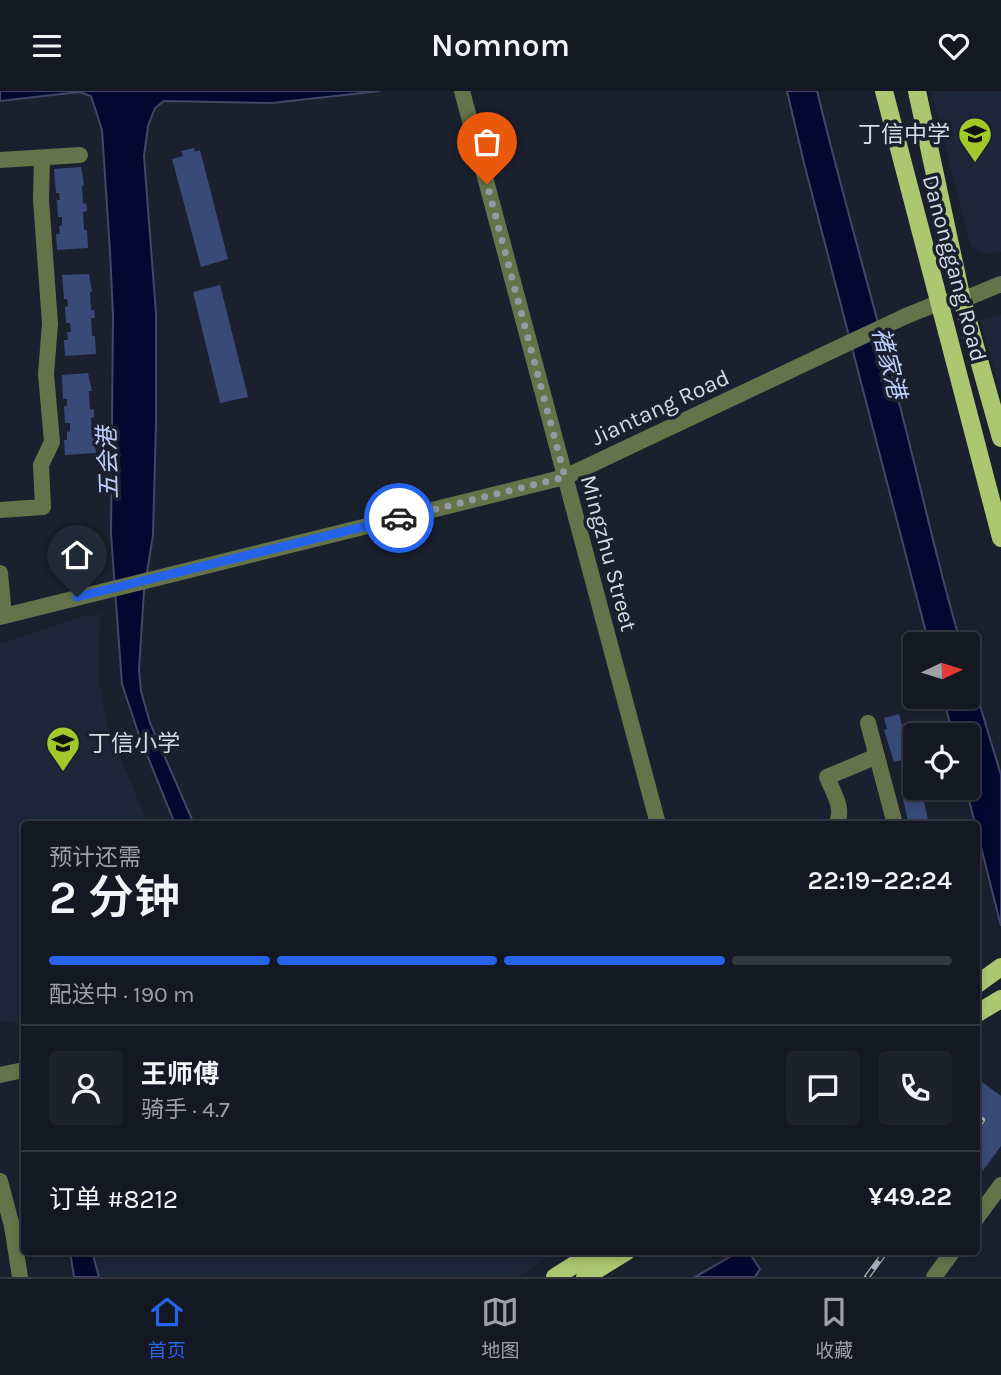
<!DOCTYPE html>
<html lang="zh">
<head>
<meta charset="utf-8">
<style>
  body { margin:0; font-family:Karla,"Noto Sans SC",sans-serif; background:#1d212a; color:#f1f3f6; height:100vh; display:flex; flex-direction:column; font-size:26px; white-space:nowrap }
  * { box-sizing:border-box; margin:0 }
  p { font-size:23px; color:#9da0a5 }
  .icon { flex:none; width:38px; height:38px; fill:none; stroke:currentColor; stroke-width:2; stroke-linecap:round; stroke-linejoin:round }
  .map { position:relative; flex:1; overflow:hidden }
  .drawer { position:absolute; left:21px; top:730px; width:959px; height:434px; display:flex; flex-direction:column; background:#141822; border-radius:7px; box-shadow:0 4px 10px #0003,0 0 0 2px #333740 }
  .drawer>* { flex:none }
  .needle { width:46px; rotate:86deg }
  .tools { position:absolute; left:903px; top:541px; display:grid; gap:14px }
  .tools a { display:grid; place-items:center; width:77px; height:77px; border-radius:7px; background:#141822; box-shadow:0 4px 10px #0003,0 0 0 2px #333740; font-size:35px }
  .pin { position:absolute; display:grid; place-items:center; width:60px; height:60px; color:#fff; margin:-72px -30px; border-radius:50% 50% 50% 0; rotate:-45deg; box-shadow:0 0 7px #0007 }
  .pin .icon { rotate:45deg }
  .courier { position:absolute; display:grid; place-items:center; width:70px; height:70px; margin:-35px; border:5px solid #2563eb; border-radius:50%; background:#fff; color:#222; box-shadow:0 2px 9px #0007 }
  .headline em { font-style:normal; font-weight:600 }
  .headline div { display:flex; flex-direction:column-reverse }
  .headline { display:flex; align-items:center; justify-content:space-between; height:119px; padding:0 28px }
  h1 { font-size:46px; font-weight:600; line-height:52px }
  .bar { display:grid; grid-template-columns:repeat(4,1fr); gap:10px 7px; align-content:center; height:84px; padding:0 28px }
  .bar i { height:9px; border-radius:5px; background:#333740 }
  .bar .on { background:#2563eb }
  .bar p { grid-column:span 4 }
  .line { display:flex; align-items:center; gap:18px; padding:0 28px; border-top:2px solid #333740 }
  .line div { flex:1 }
  .round { display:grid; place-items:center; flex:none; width:74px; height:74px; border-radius:7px; background:#1d212a }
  header { display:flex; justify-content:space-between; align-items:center; height:91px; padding:0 28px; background:#141822; font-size:32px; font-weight:600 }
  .dock { display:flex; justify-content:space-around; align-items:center; height:98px; border-top:2px solid #333740; background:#141822; font-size:19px; color:#9da0a5 }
  .dock a { display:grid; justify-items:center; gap:4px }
  .dock .on { color:#2563eb }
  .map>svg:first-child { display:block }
</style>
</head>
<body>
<header><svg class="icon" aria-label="menu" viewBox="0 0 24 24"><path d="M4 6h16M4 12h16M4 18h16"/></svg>Nomnom<svg class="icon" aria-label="heart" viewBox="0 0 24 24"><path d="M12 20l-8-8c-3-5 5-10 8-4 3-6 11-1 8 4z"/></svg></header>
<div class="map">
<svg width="1001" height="1186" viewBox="0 0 1001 1186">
  <rect width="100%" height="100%" fill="#1a202e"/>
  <!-- built -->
  <g fill="#1e263a">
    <path d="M931,0H1001V161L985,163L971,155Z"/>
    <path d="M1001,223V302L981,229Z"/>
    <path d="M100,523L98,585L106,631L148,733H24V929L16,932L0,930V553L80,526Z"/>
    <path d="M79,1160H558L517,1186H85Z"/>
  </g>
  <!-- water -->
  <g fill="#030830" stroke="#424766" stroke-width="2">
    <path d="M0,0H380L272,12L164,10L155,17L148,35L144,65L156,223V332L153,444L144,500L139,579L141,600L150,632L194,733H175L139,644L122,593L111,443L113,223L110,161L102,39L91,5L79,1L0,10Z"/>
    <path d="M787,0H817C844,111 876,220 904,331C923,405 939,480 961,553H929L804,72Z"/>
    <path d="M968,575L1001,684V835L966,697L968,644H953L943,606H968Z"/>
    <path d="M70,1160H92L99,1186H74Z"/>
    <path d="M740,1160H748L760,1178L755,1186H695Z"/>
  </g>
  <!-- building -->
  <g fill="#394a78">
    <path d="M194,57L195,61L200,59L228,168L201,176L172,68L183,65L181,60Z"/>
    <path d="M81,76L84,94L82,95L83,113L86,112L87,120L83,121L84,139H87L88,157L57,159L56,143H60L59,135L62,134V126H58L57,109H60L59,102H56L54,78Z"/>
    <path d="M89,183L92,201H90L91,219H94L95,227H91L92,245H95L96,263L65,265L64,249H68L67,241H71L70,232H66L65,216L68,215L67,208H64L62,184Z"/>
    <path d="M220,194L248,306L220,312L193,201Z"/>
    <path d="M88,282L92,300H89L90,319L94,318V326L91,327L92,345H94L96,362L65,364L64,349H67V341L70,340V332H65L64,315H67V308H63L62,284Z"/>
    <path d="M899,623L911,667L894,671L884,639L887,638L884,627Z"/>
    <path d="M915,692V696H919L922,702L929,733H911L910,729L908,730L903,708L906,707L903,696Z"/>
    <path d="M978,988L1001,1005V1055L976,1089Z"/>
  </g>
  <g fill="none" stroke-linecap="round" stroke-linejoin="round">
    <!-- minor -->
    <g stroke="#65734a" stroke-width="16">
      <path d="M462,0L658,733"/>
      <path d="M0,69L80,64"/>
      <path d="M906,225L938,212L962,209L1001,193"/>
      <path d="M0,419L43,416L41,374L52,351L46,283L50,233L41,109L42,67"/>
      <path d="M0,482L4,525"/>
      <path d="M0,526L565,386L825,263"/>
      <path d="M868,632L895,733"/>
      <path d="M836,733C845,719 833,701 827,686L877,665"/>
      <path d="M0,984L24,979"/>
      <path d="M0,1090L12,1135L20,1186"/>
      <path d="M976,1128L1001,1094"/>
      <path d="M934,1186L953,1160"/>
    </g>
    <!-- major -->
    <g stroke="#abc76f" stroke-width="18">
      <path d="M884,0L1001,447"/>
      <path d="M917,0L962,209L1001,347"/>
      <path d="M976,894L1001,876"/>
      <path d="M976,923L1001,908"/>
      <path d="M555,1186L596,1160"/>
      <path d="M585,1186L627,1160"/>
    </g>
    <!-- rail casing -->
    <g stroke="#abb0bb" stroke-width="6">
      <g id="rail">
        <path d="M976,1037L982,1029"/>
        <path d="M867,1186L886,1160"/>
      </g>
    </g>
    <!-- rail -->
    <use href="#rail" stroke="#1a202e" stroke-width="3.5" stroke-dasharray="10" stroke-linecap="butt"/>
    <!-- minor-bridge -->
    <path stroke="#65734a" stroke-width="16" d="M825,263L906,225"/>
  </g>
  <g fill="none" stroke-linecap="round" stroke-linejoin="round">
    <!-- done -->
    <path stroke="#9499a4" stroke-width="7" stroke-dasharray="0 12.6" d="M399,427L565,386L487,93"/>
    <!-- route -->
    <path stroke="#2563eb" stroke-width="9" d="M77,506L399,427"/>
  </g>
  <!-- icons -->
  <defs>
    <g id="school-pin" transform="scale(1.75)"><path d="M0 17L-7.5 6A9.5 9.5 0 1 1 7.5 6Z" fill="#a1c92a" stroke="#1a202e"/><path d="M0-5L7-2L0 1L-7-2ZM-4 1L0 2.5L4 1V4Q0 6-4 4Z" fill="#111"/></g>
  </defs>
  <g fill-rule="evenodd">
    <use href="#school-pin" x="975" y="43"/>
    <use href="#school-pin" x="63" y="652"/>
  </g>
  <g text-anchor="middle" stroke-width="7" stroke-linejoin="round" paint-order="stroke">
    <!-- poi labels -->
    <g font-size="23" fill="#d5dae4" stroke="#1a202e" text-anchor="end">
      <text x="950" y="51">丁信中学</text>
      <text x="88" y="660" text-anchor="start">丁信小学</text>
    </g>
    <!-- street labels -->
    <g font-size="23" fill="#d5dae4" stroke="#1a202e">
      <text transform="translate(955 177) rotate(75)" y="8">Danonggang Road</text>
      <text transform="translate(660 316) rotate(-25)" y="8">Jiantang Road</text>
      <text transform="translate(609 462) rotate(75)" y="8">Mingzhu Street</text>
    </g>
    <!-- water labels -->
    <g font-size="24" font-style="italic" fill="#bbcefb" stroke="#1a202e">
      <text transform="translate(889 272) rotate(76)" y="8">褚家港</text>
      <text transform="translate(108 372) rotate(-92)" y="8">五会港</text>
    </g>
  </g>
</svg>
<div class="tools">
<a><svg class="needle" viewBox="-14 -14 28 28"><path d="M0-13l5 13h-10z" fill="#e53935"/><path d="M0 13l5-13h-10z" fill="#9da0a5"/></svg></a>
<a><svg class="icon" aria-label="locate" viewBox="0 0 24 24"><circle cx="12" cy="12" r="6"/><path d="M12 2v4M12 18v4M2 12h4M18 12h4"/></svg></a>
</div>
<div class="pin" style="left:487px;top:93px;background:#ea580c"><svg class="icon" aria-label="bag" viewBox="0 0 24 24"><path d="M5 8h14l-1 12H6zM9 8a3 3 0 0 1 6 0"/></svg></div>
<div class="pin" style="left:77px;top:506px;background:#1f2937"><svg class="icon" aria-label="home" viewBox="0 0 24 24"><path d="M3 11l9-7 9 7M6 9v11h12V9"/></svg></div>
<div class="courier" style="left:399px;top:427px"><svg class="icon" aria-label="car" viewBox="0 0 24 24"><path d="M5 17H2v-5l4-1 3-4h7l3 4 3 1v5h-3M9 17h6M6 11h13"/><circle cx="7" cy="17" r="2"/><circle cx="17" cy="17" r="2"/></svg></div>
<section class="drawer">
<div class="headline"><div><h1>2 分钟</h1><p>预计还需</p></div><em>22:19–22:24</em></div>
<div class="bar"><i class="on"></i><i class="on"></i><i class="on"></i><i></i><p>配送中 · 190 m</p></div>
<div class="line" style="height:126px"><a class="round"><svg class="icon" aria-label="person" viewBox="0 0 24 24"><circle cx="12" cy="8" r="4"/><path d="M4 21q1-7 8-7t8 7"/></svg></a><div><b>王师傅</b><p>骑手 · 4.7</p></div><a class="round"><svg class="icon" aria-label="chat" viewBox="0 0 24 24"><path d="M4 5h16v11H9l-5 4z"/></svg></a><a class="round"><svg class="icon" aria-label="phone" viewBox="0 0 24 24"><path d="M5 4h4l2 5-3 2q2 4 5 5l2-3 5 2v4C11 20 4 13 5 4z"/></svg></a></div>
<div class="line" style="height:91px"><div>订单 #8212</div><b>¥49.22</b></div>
</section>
</div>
<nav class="dock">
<a class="on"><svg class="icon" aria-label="home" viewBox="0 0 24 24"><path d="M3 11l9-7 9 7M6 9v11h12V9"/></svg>首页</a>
<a><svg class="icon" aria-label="map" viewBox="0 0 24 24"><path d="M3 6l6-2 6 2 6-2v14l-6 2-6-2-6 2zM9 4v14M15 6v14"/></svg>地图</a>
<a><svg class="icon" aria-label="saved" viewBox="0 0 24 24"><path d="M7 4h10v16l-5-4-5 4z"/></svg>收藏</a>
</nav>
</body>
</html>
